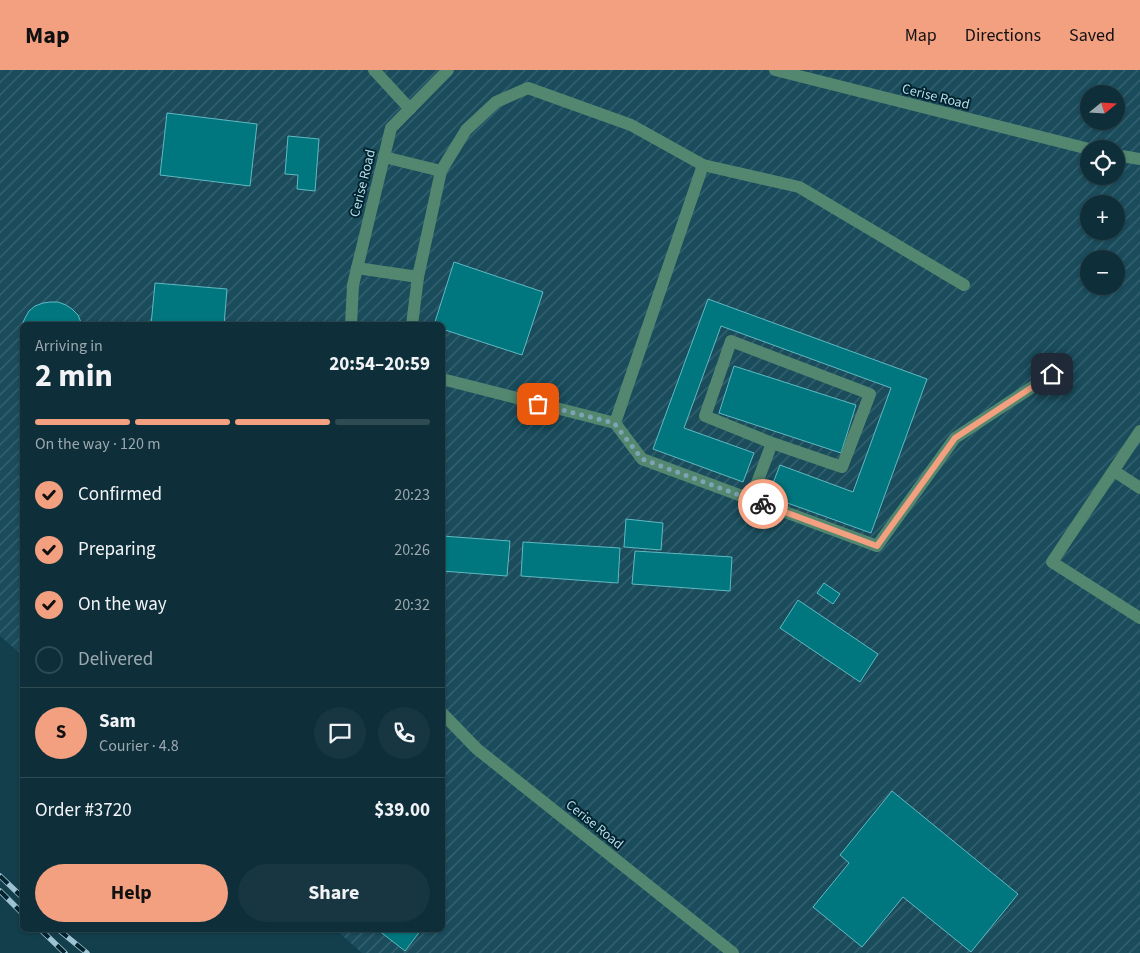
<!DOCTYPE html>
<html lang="en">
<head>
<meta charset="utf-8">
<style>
  body { margin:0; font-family:"Source Sans 3",sans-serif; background:#173641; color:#f1f3f6; height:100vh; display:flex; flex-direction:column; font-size:19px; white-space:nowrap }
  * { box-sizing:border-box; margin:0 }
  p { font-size:16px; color:#9ba8ae }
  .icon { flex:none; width:28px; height:28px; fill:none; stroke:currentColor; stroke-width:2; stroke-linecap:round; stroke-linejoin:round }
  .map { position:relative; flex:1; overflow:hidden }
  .panel { position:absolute; left:20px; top:252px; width:425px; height:610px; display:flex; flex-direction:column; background:#0e2e39; border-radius:8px; box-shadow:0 1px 4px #0004,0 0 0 1px #2e4a53 }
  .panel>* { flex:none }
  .needle { width:32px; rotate:72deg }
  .buttons { position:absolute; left:1080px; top:15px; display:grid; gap:10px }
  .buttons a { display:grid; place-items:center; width:45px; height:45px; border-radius:50%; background:#0e2e39; box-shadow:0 1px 4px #0004,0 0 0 1px #2e4a53; font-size:25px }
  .pin { position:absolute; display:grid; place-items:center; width:42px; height:42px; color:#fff; margin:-21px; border-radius:10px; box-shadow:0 2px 8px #0006 }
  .courier { position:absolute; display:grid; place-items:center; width:50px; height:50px; margin:-25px; border:4px solid #f2a07f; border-radius:50%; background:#fff; color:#222; box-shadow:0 1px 6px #0007 }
  .summary em { font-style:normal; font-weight:700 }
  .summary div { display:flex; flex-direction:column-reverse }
  .summary { display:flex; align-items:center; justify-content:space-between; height:85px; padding:0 15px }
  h1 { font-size:32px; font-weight:700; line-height:38px }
  .bar { display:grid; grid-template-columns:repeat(4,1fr); gap:8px 5px; align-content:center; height:60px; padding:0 15px }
  .bar i { height:6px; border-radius:4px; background:#2e4a53 }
  .bar .active { background:#f2a07f }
  .bar p { grid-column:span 4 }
  .line { display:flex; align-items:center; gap:12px; padding:0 15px; border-top:1px solid #2e4a53 }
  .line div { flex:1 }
  .round { display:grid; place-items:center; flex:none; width:52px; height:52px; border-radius:26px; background:#173641 }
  ol { padding:0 15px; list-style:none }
  li { display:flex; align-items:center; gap:15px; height:55px }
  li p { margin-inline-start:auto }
  li .icon { padding:5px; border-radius:50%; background:#f2a07f; color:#111; stroke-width:4 }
  li:last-child { color:#9ba8ae }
  li i { width:28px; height:28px; border:2px solid #2e4a53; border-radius:50% }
  .action { display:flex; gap:10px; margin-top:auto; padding:10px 15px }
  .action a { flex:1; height:58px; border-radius:30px; background:#f2a07f; color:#111; font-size:20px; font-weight:700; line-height:58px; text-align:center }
  .action a+a { background:#173641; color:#f1f3f6 }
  header { display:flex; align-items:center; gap:30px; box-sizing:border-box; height:70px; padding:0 25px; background:#f2a07f; color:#111 }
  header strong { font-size:24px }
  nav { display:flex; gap:28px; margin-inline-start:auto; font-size:18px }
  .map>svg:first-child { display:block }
</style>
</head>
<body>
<header>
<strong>Map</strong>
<nav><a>Map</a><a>Directions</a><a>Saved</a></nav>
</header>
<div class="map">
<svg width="1140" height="883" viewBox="0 0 1140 883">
  <defs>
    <pattern id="industrial-furrows" width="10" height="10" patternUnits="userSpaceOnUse" patternTransform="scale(1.25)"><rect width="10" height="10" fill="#1a4c5c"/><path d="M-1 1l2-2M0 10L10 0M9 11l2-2" fill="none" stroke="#396574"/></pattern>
  </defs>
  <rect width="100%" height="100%" fill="#133e4c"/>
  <!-- industrial -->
  <path fill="url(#industrial-furrows)" fill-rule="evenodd" d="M0,0H1140V883H362L336,860H442V255H22V585L0,566ZM1089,24H1116V51H1089ZM1089,79H1116V106H1089ZM1089,134H1116V161H1089ZM1089,189H1116V216H1089Z"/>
  <!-- building -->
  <g fill="#00767e" stroke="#5fbac3">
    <path d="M167,43L257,54L250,116L160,105Z"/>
    <path d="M288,66L319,69L315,121L297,119L298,105L285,104Z"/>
    <path d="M454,192L543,222L522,285L442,259V255H434Z"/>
    <path d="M155,213L227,219L224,255H151Z"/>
    <path d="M708,229L927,309L871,463L768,426L780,395L853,422L891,318L721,256L684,358L754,383L743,412L653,379Z"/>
    <path d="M50,232H58L66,235L72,239L78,245L82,255H22V273L21,263L22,255L25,248L29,241L35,236L43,233Z"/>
    <path d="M734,296L856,335L841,383L719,343Z"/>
    <path d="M626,449L663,453L661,480L624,477Z"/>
    <path d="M442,466L510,471L507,506L442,501Z"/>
    <path d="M523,472L620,478L618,513L521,506Z"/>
    <path d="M635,481L732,487L730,521L632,514Z"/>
    <path d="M824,513L840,524L833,534L817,523Z"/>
    <path d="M798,530L878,584L860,612L780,558Z"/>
    <path d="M892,721L1018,824L971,882L903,827L862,877L813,837L849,793L840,785Z"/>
    <path d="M378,860H421L405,881Z"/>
  </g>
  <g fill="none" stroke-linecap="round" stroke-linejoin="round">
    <!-- minor -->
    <g stroke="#54876f" stroke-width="12">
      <path d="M374,0L410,39"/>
      <path d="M775,0L1089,79"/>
      <path d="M1116,85L1140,89"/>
      <path d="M384,87L441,101L466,60L496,32L528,18L631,55L703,95L799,117L964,215"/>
      <path d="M357,198L418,207L441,101"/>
      <path d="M351,255L353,215L391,58L448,0"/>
      <path d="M412,255L418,207"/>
      <path d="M442,309L615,353L703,95"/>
      <path d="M615,353L642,389L877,476L955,368L1052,304"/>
      <path d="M1140,361L1052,492L1140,548"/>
      <path d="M1114,401L1140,418"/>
      <path d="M751,429L772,373L842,397L870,324L731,271L705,346L772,373"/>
      <path d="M442,643L477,679L733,883"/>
    </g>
    <!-- rail casing -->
    <g stroke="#9dc2d1" stroke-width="5.5">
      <g id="rail">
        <path d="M0,806L22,827"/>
        <path d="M0,821L22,843"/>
        <path d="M41,860L65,883"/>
        <path d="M59,860L87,883"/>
      </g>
    </g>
    <!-- rail -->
    <use href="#rail" stroke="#01242f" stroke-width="4" stroke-dasharray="11" stroke-linecap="butt"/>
  </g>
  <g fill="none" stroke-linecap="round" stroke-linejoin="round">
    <!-- done -->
    <path stroke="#7da4b3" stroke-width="5" stroke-dasharray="0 9" d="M538,334L614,353L642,389L763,434"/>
    <!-- route -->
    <path stroke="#f2a07f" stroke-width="6" d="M763,434L877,476L955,368L1052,304"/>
  </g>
  <g text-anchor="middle" stroke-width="4" stroke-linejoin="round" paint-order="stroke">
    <!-- street labels -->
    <g font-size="14" fill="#b6dbea" stroke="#01242f">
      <text transform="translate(936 26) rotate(14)" y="5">Cerise Road</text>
      <text transform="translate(362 113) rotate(-76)" y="5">Cerise Road</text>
      <text transform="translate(595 754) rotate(39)" y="5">Cerise Road</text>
    </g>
  </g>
</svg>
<div class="buttons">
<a><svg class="needle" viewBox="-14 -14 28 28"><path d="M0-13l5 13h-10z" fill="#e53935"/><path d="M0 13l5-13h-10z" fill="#9ba8ae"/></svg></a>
<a><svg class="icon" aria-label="locate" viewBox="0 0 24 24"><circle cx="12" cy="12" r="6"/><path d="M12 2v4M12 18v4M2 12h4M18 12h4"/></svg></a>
<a>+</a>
<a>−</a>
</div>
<div class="pin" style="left:538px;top:334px;background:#ea580c"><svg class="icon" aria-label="bag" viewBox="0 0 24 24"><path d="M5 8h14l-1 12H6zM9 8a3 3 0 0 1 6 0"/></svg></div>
<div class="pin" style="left:1052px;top:304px;background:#1f2937"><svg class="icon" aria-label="home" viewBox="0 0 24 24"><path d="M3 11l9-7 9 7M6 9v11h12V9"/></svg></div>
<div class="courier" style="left:763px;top:434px"><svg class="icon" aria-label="bike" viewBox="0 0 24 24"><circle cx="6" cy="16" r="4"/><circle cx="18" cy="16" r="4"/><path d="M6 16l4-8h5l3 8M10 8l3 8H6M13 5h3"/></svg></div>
<section class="panel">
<div class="summary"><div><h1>2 min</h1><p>Arriving in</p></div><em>20:54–20:59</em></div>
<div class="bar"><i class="active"></i><i class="active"></i><i class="active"></i><i></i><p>On the way · 120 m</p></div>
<ol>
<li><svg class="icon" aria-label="check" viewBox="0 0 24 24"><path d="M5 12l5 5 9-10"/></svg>Confirmed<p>20:23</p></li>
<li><svg class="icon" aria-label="check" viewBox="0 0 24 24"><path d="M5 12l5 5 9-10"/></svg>Preparing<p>20:26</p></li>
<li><svg class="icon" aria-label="check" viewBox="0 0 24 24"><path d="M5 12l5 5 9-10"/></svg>On the way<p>20:32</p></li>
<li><i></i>Delivered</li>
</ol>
<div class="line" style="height:90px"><b class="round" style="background:#f2a07f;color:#111">S</b><div><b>Sam</b><p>Courier · 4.8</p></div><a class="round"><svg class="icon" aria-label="chat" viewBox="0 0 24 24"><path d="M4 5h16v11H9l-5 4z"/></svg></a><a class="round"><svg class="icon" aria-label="phone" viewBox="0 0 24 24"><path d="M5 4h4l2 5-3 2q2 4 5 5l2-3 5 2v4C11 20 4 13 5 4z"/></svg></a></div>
<div class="line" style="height:65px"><div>Order #3720</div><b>$39.00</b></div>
<div class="action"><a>Help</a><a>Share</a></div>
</section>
</div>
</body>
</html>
